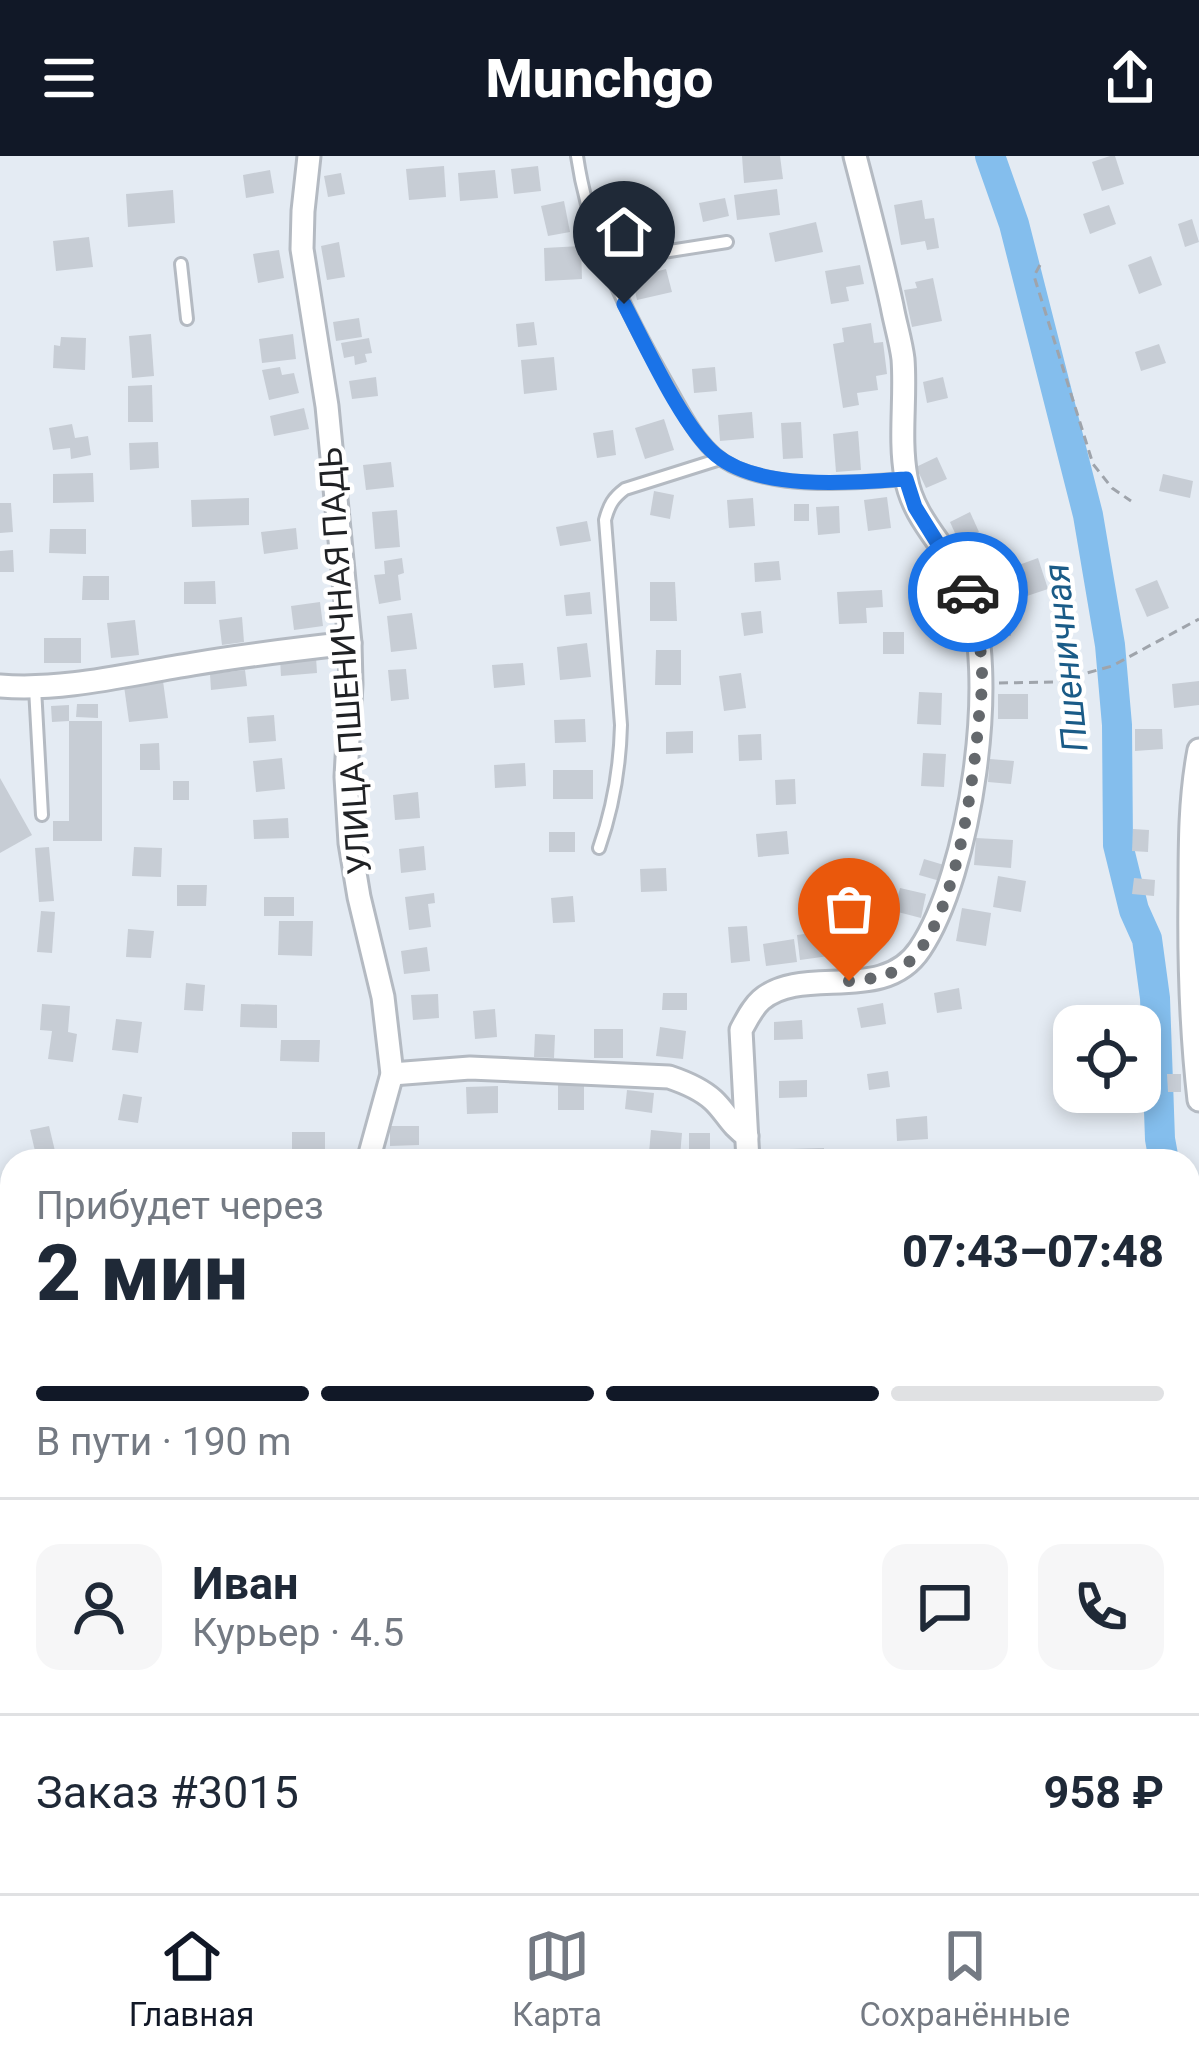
<!DOCTYPE html>
<html lang="ru">
<head>
<meta charset="utf-8">
<style>
  body { margin:0; font-family:Roboto,sans-serif; background:#f6f6f7; color:#1f2937; height:100vh; display:flex; flex-direction:column; font-size:45px; white-space:nowrap }
  * { box-sizing:border-box; margin:0 }
  p { font-size:39px; color:#747a83 }
  .icon { flex:none; width:66px; height:66px; fill:none; stroke:currentColor; stroke-width:2; stroke-linecap:round; stroke-linejoin:round }
  .map { position:relative; flex:1; overflow:hidden }
  .details { position:absolute; left:0px; top:993px; width:1200px; height:744px; display:flex; flex-direction:column; background:#fff; border-radius:36px 36px 0 0; box-shadow:0 6px 18px #0003 }
  .details>* { flex:none }
  .fabs { position:absolute; left:1053px; top:849px; display:grid; gap:24px }
  .fabs a { display:grid; place-items:center; width:108px; height:108px; border-radius:24px; background:#fff; box-shadow:0 6px 18px #0003; font-size:60px }
  .pin { position:absolute; display:grid; place-items:center; width:102px; height:102px; color:#fff; margin:-123px -51px; border-radius:50% 50% 50% 0; rotate:-45deg; box-shadow:0 0 12px #0007 }
  .pin .icon { rotate:45deg }
  .courier { position:absolute; display:grid; place-items:center; width:120px; height:120px; margin:-60px; border:9px solid #1a73e8; border-radius:50%; background:#fff; color:#222; box-shadow:0 3px 15px #0007 }
  .headline em { font-style:normal; font-weight:800 }
  .headline div { display:flex; flex-direction:column-reverse }
  .headline { display:flex; align-items:center; justify-content:space-between; height:204px; padding:0 36px }
  h1 { font-size:78px; font-weight:800; line-height:90px }
  .bar { display:grid; grid-template-columns:repeat(4,1fr); gap:18px 12px; align-content:center; height:144px; padding:0 36px }
  .bar i { height:15px; border-radius:9px; background:#e0e1e3 }
  .bar .active { background:#111827 }
  .bar p { grid-column:span 4 }
  .line { display:flex; align-items:center; gap:30px; padding:0 36px; border-top:3px solid #e0e1e3 }
  .line div { flex:1 }
  .round { display:grid; place-items:center; flex:none; width:126px; height:126px; border-radius:24px; background:#f6f6f7 }
  header { display:flex; justify-content:space-between; align-items:center; height:156px; padding:0 36px; background:#111827; color:#fff; font-size:54px; font-weight:800 }
  .tab-bar { display:flex; justify-content:space-around; align-items:center; height:168px; border-top:3px solid #e0e1e3; background:#fff; font-size:33px; color:#747a83 }
  .tab-bar a { display:grid; justify-items:center; gap:6px }
  .tab-bar .active { color:#111827 }
  .map>svg:first-child { display:block }
</style>
</head>
<body>
<header><svg class="icon" aria-label="menu" viewBox="0 0 24 24"><path d="M4 6h16M4 12h16M4 18h16"/></svg>Munchgo<svg class="icon" aria-label="share" viewBox="0 0 24 24"><path d="M12 15V3M7 8l5-5 5 5M5 13v7h14v-7"/></svg></header>
<div class="map">
<svg width="1199" height="1737" viewBox="0 0 1199 1737">
  <rect width="100%" height="100%" fill="#e4ebf3"/>
  <g fill="none" stroke-linecap="round" stroke-linejoin="round">
    <!-- river -->
    <g stroke="#84beed" stroke-width="30">
      <path d="M990,0L1014,68L1088,359L1110,489L1117,569L1118,689L1134,754L1147,783L1155,842L1160,983L1164,1005"/>
      <path d="M1188,1138V1182"/>
      <path d="M1188,1222L1199,1248"/>
      <path d="M1188,1350L1199,1341"/>
      <path d="M1069,1725L1071,1737"/>
    </g>
  </g>
  <!-- building -->
  <g fill="#c7cdd5">
    <path d="M742,0H780L783,23L744,27Z"/>
    <path d="M1110,0H1115L1124,28L1102,35L1092,6Z"/>
    <path d="M444,10L446,41L409,44L406,13Z"/>
    <path d="M538,10L541,35L514,38L511,13Z"/>
    <path d="M270,14L274,37L246,42L243,19Z"/>
    <path d="M495,14L498,42L460,45L458,17Z"/>
    <path d="M341,17L345,38L328,41L324,20Z"/>
    <path d="M777,33L780,59L737,64L734,39Z"/>
    <path d="M173,34L175,67L128,71L126,38Z"/>
    <path d="M623,38L637,83L614,91L600,46Z"/>
    <path d="M725,42L729,60L703,66L699,47Z"/>
    <path d="M922,44L925,63L934,62L939,92L927,94L925,85L901,89L894,49Z"/>
    <path d="M564,45L570,76L548,80L541,50Z"/>
    <path d="M1109,49L1116,68L1090,78L1083,58Z"/>
    <path d="M1192,63L1199,86L1185,91L1178,68Z"/>
    <path d="M816,66L823,96L775,106L769,77Z"/>
    <path d="M89,81L93,111L56,115L53,85Z"/>
    <path d="M339,86L345,121L327,124L321,90Z"/>
    <path d="M581,90L582,123L545,125L544,92Z"/>
    <path d="M279,94L284,122L258,127L253,98Z"/>
    <path d="M1151,100L1162,129L1139,138L1128,109Z"/>
    <path d="M860,109L864,128L846,131L849,145L831,148L825,115Z"/>
    <path d="M666,113L672,136L637,144L632,122Z"/>
    <path d="M933,122L942,165L912,171L904,134L917,132L915,126Z"/>
    <path d="M359,162L362,181L336,185L333,166Z"/>
    <path d="M534,166L537,189L518,191L516,168Z"/>
    <path d="M871,167L874,187L883,186L887,218L876,220L878,234L857,237L859,249L843,252L833,188L844,186L842,172Z"/>
    <path d="M151,178L154,220L132,222L129,180Z"/>
    <path d="M293,178L296,203L262,207L259,183Z"/>
    <path d="M61,181L86,182L85,214L53,212L54,189L60,190Z"/>
    <path d="M369,182L372,197L365,198L367,206L355,209L354,200L344,202L341,187Z"/>
    <path d="M1159,188L1166,207L1141,215L1135,196Z"/>
    <path d="M554,201L557,234L524,238L521,204Z"/>
    <path d="M280,211L282,219L294,217L299,237L269,244L262,214Z"/>
    <path d="M715,211L717,235L694,237L692,213Z"/>
    <path d="M376,221L378,240L352,243L349,225Z"/>
    <path d="M943,221L948,242L927,247L923,226Z"/>
    <path d="M152,229L153,266H128V230Z"/>
    <path d="M304,252L309,273L274,280L270,260Z"/>
    <path d="M752,256L754,282L720,285L718,259Z"/>
    <path d="M664,263L674,294L645,303L635,272Z"/>
    <path d="M801,266L803,302L783,303L781,267Z"/>
    <path d="M72,268L75,282L88,280L91,299L71,303L70,292L53,294L49,272Z"/>
    <path d="M613,274L616,299L597,302L593,277Z"/>
    <path d="M858,275L861,314L836,316L833,278Z"/>
    <path d="M158,286L159,312L130,314L129,287Z"/>
    <path d="M937,301L947,323L926,332L916,311Z"/>
    <path d="M391,306L394,331L366,334L363,309Z"/>
    <path d="M93,317L94,346L53,347V318Z"/>
    <path d="M1163,318L1193,325L1190,342L1159,335Z"/>
    <path d="M654,335L674,339L670,363L650,359Z"/>
    <path d="M887,341L891,372L868,375L864,344Z"/>
    <path d="M249,342V369L192,371L191,344Z"/>
    <path d="M753,342L755,370L729,372L727,344Z"/>
    <path d="M0,347H11L13,376L0,377Z"/>
    <rect x="794" y="348" width="15" height="17"/>
    <path d="M839,350L840,377L818,379L816,351Z"/>
    <path d="M397,354L400,391L375,393L372,356Z"/>
    <path d="M970,356L979,376L959,386L950,366Z"/>
    <path d="M587,365L591,385L560,390L556,371Z"/>
    <path d="M296,372L298,393L264,398L261,376Z"/>
    <path d="M50,373H86V398L49,397Z"/>
    <path d="M13,394L14,416H0V395Z"/>
    <path d="M402,402L404,417L398,419L401,444L379,448L374,419L385,418L384,405Z"/>
    <path d="M1038,402L1048,433L1027,440L1016,410Z"/>
    <path d="M779,405L781,424L755,426L754,407Z"/>
    <path d="M83,420H109V444H82Z"/>
    <path d="M1157,424L1169,452L1147,461L1135,433Z"/>
    <path d="M215,425L216,448H184V426Z"/>
    <path d="M650,426H675L677,465H650Z"/>
    <path d="M882,434L883,451L866,452L867,467L839,468L837,436Z"/>
    <path d="M590,436L592,458L566,460L564,439Z"/>
    <path d="M320,446L323,470L294,474L291,450Z"/>
    <path d="M761,455L763,477L744,480L741,457Z"/>
    <path d="M1010,456L1011,480H992L991,457Z"/>
    <path d="M412,457L417,493L391,496L387,460Z"/>
    <path d="M242,461L244,486L222,489L219,464Z"/>
    <path d="M135,464L139,499L111,502L107,467Z"/>
    <rect x="883" y="476" width="21" height="22"/>
    <rect x="44" y="482" width="37" height="25"/>
    <path d="M587,487L591,521L560,524L557,491Z"/>
    <path d="M656,494H681V529H655Z"/>
    <path d="M316,501L317,517L281,520L280,503Z"/>
    <path d="M523,507L525,529L494,532L492,509Z"/>
    <path d="M406,513L409,543L391,545L388,514Z"/>
    <path d="M245,514L247,530L211,534L210,518Z"/>
    <path d="M741,517L746,552L724,555L719,520Z"/>
    <path d="M163,525L168,562L129,566L124,530Z"/>
    <path d="M1199,525V549L1174,552L1172,528Z"/>
    <path d="M919,536L942,537L941,569L917,568Z"/>
    <rect x="998" y="538" width="30" height="25"/>
    <path d="M77,548H98V562L76,561Z"/>
    <path d="M69,549V565L52,566L51,550Z"/>
    <path d="M274,559L276,585L249,587L247,561Z"/>
    <path d="M585,563L586,586L555,587L554,564Z"/>
    <path d="M69,565H102V685H53V665H69Z"/>
    <path d="M1135,573H1162L1163,593L1135,595Z"/>
    <path d="M693,575V597L666,598V576Z"/>
    <path d="M761,578L762,604L739,605L738,579Z"/>
    <path d="M159,587L160,614H140V588Z"/>
    <path d="M923,597L946,598L944,631L921,630Z"/>
    <path d="M282,602L285,633L256,636L253,605Z"/>
    <path d="M990,603L1014,605L1011,628L988,626Z"/>
    <path d="M525,607L526,630L495,632L494,609Z"/>
    <rect x="553" y="614" width="40" height="29"/>
    <path d="M0,622L32,679L0,697Z"/>
    <path d="M795,623L796,648L776,649L775,624Z"/>
    <rect x="173" y="625" width="16" height="19"/>
    <path d="M418,636L420,662L395,664L393,639Z"/>
    <path d="M288,662L289,682L254,683L253,664Z"/>
    <path d="M1133,673L1149,674L1148,696L1132,695Z"/>
    <path d="M787,675L789,698L758,701L756,678Z"/>
    <rect x="549" y="676" width="26" height="20"/>
    <path d="M976,682L1013,684L1011,712L974,709Z"/>
    <path d="M424,690L426,714L401,717L399,693Z"/>
    <path d="M49,691L54,745L39,746L35,692Z"/>
    <path d="M134,691L162,692L161,721L132,720Z"/>
    <path d="M924,703L944,709L940,725L919,719Z"/>
    <path d="M666,712L667,735L641,736L640,713Z"/>
    <path d="M998,720L1026,725L1021,756L993,751Z"/>
    <path d="M1134,722L1155,724L1154,740L1132,738Z"/>
    <path d="M884,726L886,757L863,759L861,728Z"/>
    <path d="M177,729H207L206,750H177Z"/>
    <path d="M900,732L926,738L921,762L894,755Z"/>
    <path d="M434,737L435,747L428,748L431,771L409,774L405,741Z"/>
    <path d="M573,740L575,766L553,767L551,742Z"/>
    <rect x="264" y="741" width="30" height="19"/>
    <path d="M962,752L991,757L986,790L956,785Z"/>
    <path d="M41,755L55,756L52,797L37,796Z"/>
    <path d="M279,765H313L312,800L278,799Z"/>
    <path d="M747,770L750,805L731,807L728,771Z"/>
    <path d="M128,773L154,775L151,802L126,801Z"/>
    <path d="M826,775L829,800L800,804L797,779Z"/>
    <path d="M794,783L797,806L766,810L763,788Z"/>
    <path d="M427,791L430,815L404,818L401,795Z"/>
    <path d="M186,827L205,829L203,855L184,854Z"/>
    <path d="M959,832L962,853L937,857L934,837Z"/>
    <path d="M663,837H687V854H662Z"/>
    <path d="M438,838L439,862L413,864L411,839Z"/>
    <path d="M883,847L886,868L861,872L857,852Z"/>
    <path d="M42,848L70,850L68,876L77,878L73,906L48,903L52,875L40,874Z"/>
    <path d="M241,848L277,849V872L240,871Z"/>
    <path d="M495,853L497,881L475,883L473,855Z"/>
    <path d="M116,863L142,866L138,897L112,894Z"/>
    <path d="M802,864L803,883L774,884V866Z"/>
    <path d="M660,871L686,875L683,903L656,900Z"/>
    <rect x="594" y="873" width="29" height="29"/>
    <path d="M535,878L555,879L554,902L534,901Z"/>
    <path d="M281,884H320L319,906L280,905Z"/>
    <path d="M888,915L890,931L869,934L867,918Z"/>
    <path d="M1167,918H1181V936H1168Z"/>
    <path d="M807,924V941L779,942V925Z"/>
    <rect x="558" y="927" width="26" height="27"/>
    <path d="M498,930V957L467,958L466,931Z"/>
    <path d="M627,934L654,937L652,957L625,953Z"/>
    <path d="M123,938L142,941L138,967L118,964Z"/>
    <path d="M927,960L928,983L897,985L896,963Z"/>
    <path d="M49,970L55,995L36,999L30,974Z"/>
    <path d="M390,970H419V989L390,990Z"/>
    <path d="M651,974L682,977L680,1000L649,997Z"/>
    <rect x="292" y="976" width="33" height="22"/>
    <rect x="689" y="977" width="21" height="28"/>
    <path d="M824,992V1005H789V993Z"/>
    <path d="M0,1353L12,1357V1388L0,1385Z"/>
    <path d="M6,1461L12,1463V1487L0,1483Z"/>
    <path d="M290,1725H328L327,1732L289,1731Z"/>
    <path d="M599,1725H620L621,1737H599Z"/>
    <path d="M851,1725H883V1730L873,1731V1737H852Z"/>
  </g>
  <g fill="none" stroke-linecap="round" stroke-linejoin="round">
    <!-- lane casing -->
    <g stroke="#b4bac2" stroke-width="16">
      <g id="lane">
        <path d="M577,0C589,83 628,160 669,231C685,259 702,295 732,310C783,334 851,327 906,323"/>
        <path d="M606,105L727,86"/>
        <path d="M181,108L187,163"/>
        <path d="M35,532L42,659"/>
        <path d="M599,692C613,652 620,611 621,569L605,364C609,349 613,342 625,333L720,303"/>
        <path d="M1033,1725L1036,1737"/>
      </g>
    </g>
    <!-- street casing -->
    <g stroke="#b4bac2" stroke-width="27">
      <g id="street">
        <path d="M309,0L303,55L302,93L327,250L350,487L351,528L346,621L350,687L359,741L383,841L392,918L368,1005"/>
        <path d="M0,530C66,535 129,518 193,508C245,499 297,493 350,487"/>
        <path d="M1199,594C1190,641 1190,688 1190,736C1189,806 1191,874 1199,944"/>
        <path d="M392,918L470,912L669,921C684,926 701,933 713,944C726,956 731,970 747,980"/>
        <path d="M748,1005L741,874C747,863 752,852 761,844C803,808 883,849 920,793C970,719 1001,515 966,432C950,393 913,365 906,321C899,282 906,242 903,203C901,186 895,167 892,150C881,99 868,50 855,0"/>
        <path d="M0,1108H12"/>
        <path d="M0,1205L12,1209"/>
        <path d="M1188,1524H1199"/>
        <path d="M0,1577L12,1580"/>
        <path d="M814,1725L815,1737"/>
        <path d="M281,1737V1725"/>
      </g>
    </g>
    <!-- path -->
    <g stroke="#9fa4ab" stroke-width="3" stroke-dasharray="9 6" stroke-linecap="butt">
      <path d="M1040,109L1034,120L1093,308L1112,332L1131,345"/>
      <path d="M999,527L1055,526L1112,510L1199,463"/>
    </g>
    <!-- lane -->
    <use href="#lane" stroke="#fff" stroke-width="10"/>
    <!-- street -->
    <use href="#street" stroke="#fff" stroke-width="21"/>
  </g>
  <g fill="none" stroke-linecap="round" stroke-linejoin="round">
    <!-- done -->
    <path stroke="#64686c" stroke-width="12" stroke-dasharray="0 21.6" d="M849,825C874,823 897,820 915,800C957,752 972,634 978,572C979,554 983,535 982,517C981,489 977,462 968,436"/>
    <!-- route -->
    <path stroke="#1a73e8" stroke-width="15" d="M624,148C645,188 683,272 716,299C760,335 852,327 906,323L915,351L968,436"/>
  </g>
  <g text-anchor="middle" stroke-width="9" stroke-linejoin="round" paint-order="stroke">
    <!-- street labels -->
    <g font-size="33" fill="#1f2124" stroke="#fff">
      <text transform="translate(344 505) rotate(-94)" y="12">УЛИЦА ПШЕНИЧНАЯ ПАДЬ</text>
    </g>
    <!-- water labels -->
    <g font-size="36" font-style="italic" fill="#1a5b87" stroke="#fff">
      <text transform="translate(1065 502) rotate(-96)" y="13">Пшеничная</text>
    </g>
  </g>
</svg>
<div class="fabs">
<a><svg class="icon" aria-label="locate" viewBox="0 0 24 24"><circle cx="12" cy="12" r="6"/><path d="M12 2v4M12 18v4M2 12h4M18 12h4"/></svg></a>
</div>
<div class="pin" style="left:849px;top:825px;background:#ea580c"><svg class="icon" aria-label="bag" viewBox="0 0 24 24"><path d="M5 8h14l-1 12H6zM9 8a3 3 0 0 1 6 0"/></svg></div>
<div class="pin" style="left:624px;top:148px;background:#1f2937"><svg class="icon" aria-label="home" viewBox="0 0 24 24"><path d="M3 11l9-7 9 7M6 9v11h12V9"/></svg></div>
<div class="courier" style="left:968px;top:436px"><svg class="icon" aria-label="car" viewBox="0 0 24 24"><path d="M5 17H2v-5l4-1 3-4h7l3 4 3 1v5h-3M9 17h6M6 11h13"/><circle cx="7" cy="17" r="2"/><circle cx="17" cy="17" r="2"/></svg></div>
<section class="details">
<div class="headline"><div><h1>2 мин</h1><p>Прибудет через</p></div><em>07:43–07:48</em></div>
<div class="bar"><i class="active"></i><i class="active"></i><i class="active"></i><i></i><p>В пути · 190 m</p></div>
<div class="line" style="height:216px"><a class="round"><svg class="icon" aria-label="person" viewBox="0 0 24 24"><circle cx="12" cy="8" r="4"/><path d="M4 21q1-7 8-7t8 7"/></svg></a><div><b>Иван</b><p>Курьер · 4.5</p></div><a class="round"><svg class="icon" aria-label="chat" viewBox="0 0 24 24"><path d="M4 5h16v11H9l-5 4z"/></svg></a><a class="round"><svg class="icon" aria-label="phone" viewBox="0 0 24 24"><path d="M5 4h4l2 5-3 2q2 4 5 5l2-3 5 2v4C11 20 4 13 5 4z"/></svg></a></div>
<div class="line" style="height:156px"><div>Заказ #3015</div><b>958 ₽</b></div>
</section>
</div>
<nav class="tab-bar">
<a class="active"><svg class="icon" aria-label="home" viewBox="0 0 24 24"><path d="M3 11l9-7 9 7M6 9v11h12V9"/></svg>Главная</a>
<a><svg class="icon" aria-label="map" viewBox="0 0 24 24"><path d="M3 6l6-2 6 2 6-2v14l-6 2-6-2-6 2zM9 4v14M15 6v14"/></svg>Карта</a>
<a><svg class="icon" aria-label="saved" viewBox="0 0 24 24"><path d="M7 4h10v16l-5-4-5 4z"/></svg>Сохранённые</a>
</nav>
</body>
</html>
